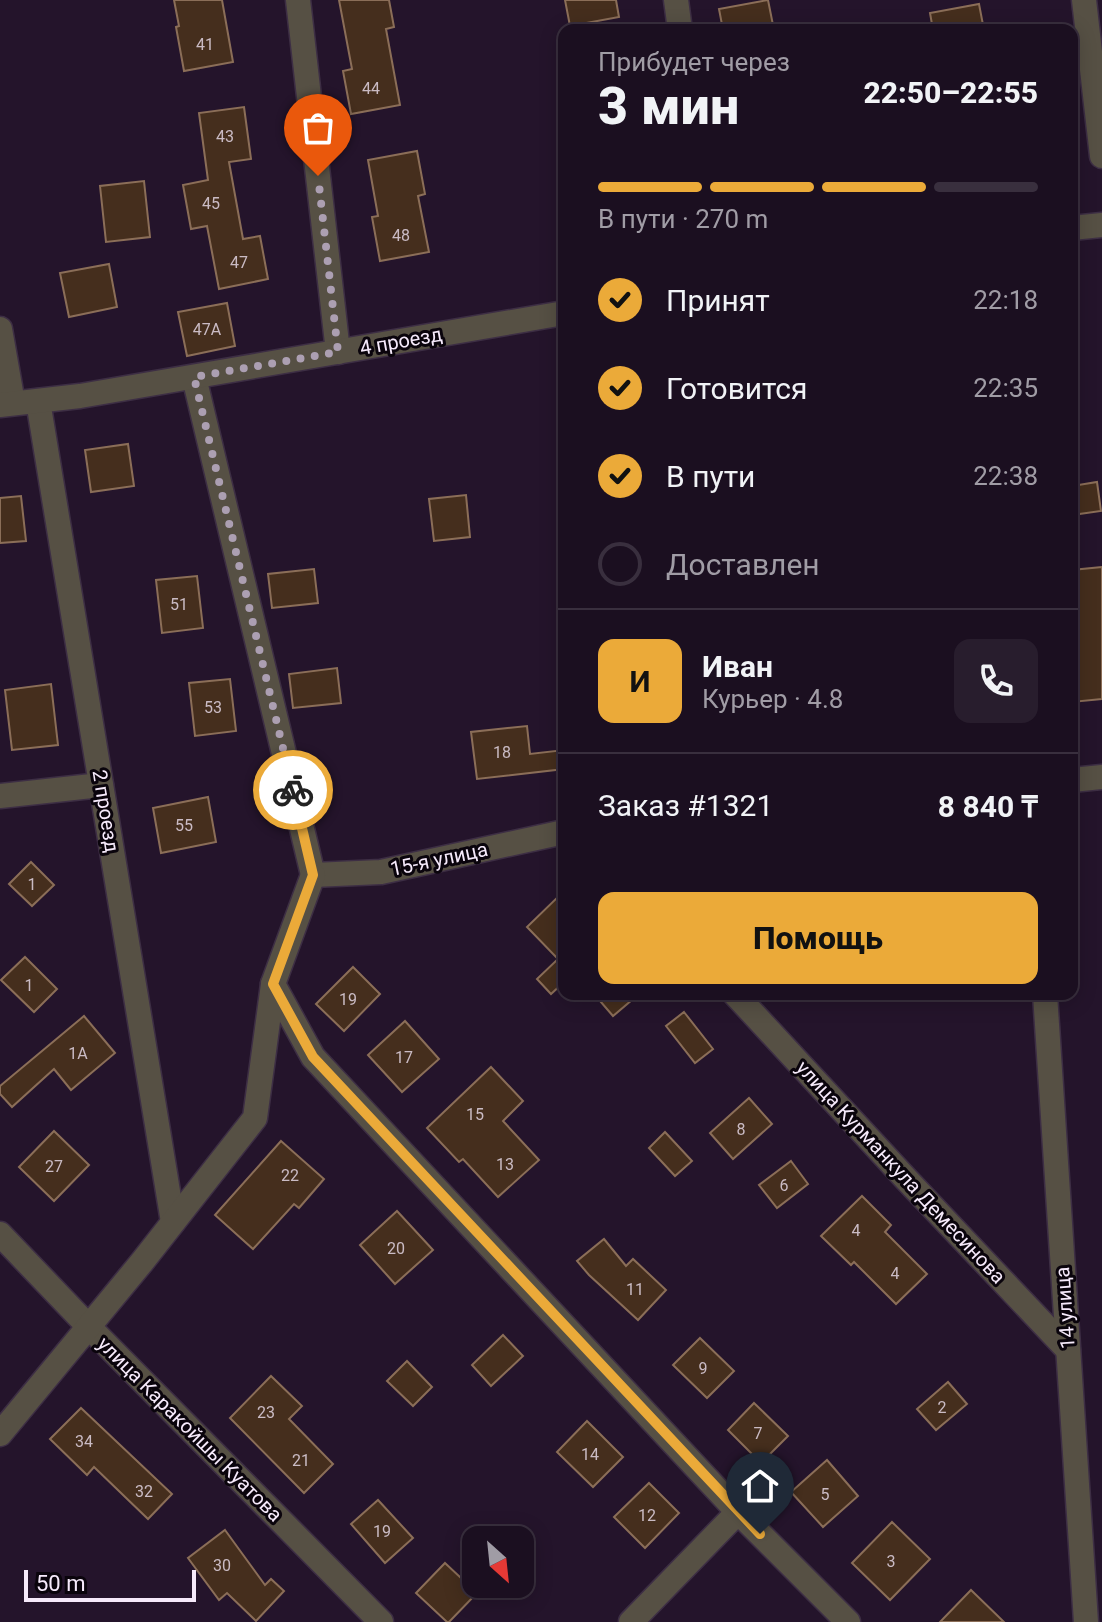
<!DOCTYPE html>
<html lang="ru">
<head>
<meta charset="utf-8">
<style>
  body { margin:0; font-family:Roboto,sans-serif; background:#281d2d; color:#f1f3f6; height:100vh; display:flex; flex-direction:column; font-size:30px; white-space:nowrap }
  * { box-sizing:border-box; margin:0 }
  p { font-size:26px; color:#a09ca5 }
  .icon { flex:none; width:44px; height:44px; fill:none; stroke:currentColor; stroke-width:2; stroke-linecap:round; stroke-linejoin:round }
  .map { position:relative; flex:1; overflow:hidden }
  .side { position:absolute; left:558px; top:24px; width:520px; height:976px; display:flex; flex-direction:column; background:#1b0f20; border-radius:16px; box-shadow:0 4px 20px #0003,0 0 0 2px #392f3e }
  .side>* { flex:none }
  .needle { width:52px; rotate:153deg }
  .controls { position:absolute; left:462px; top:1526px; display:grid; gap:16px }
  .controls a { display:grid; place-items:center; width:72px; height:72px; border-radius:16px; background:#1b0f20; box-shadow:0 4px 20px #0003,0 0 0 2px #392f3e; font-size:40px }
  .scale { position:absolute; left:24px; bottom:20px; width:172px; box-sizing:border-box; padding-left:8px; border:4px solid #f6eafb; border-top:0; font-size:22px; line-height:28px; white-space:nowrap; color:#f6eafb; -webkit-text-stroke:6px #0a040c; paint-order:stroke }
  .pin { position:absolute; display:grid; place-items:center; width:68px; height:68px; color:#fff; margin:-82px -34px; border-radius:50% 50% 50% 0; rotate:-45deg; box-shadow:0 0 8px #0007 }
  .pin .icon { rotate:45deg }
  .courier { position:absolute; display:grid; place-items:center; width:80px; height:80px; margin:-40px; border:6px solid #ebaa39; border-radius:50%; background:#fff; color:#222; box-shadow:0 2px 10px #0007 }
  .headline em { font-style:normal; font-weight:800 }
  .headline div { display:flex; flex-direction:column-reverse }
  .headline { display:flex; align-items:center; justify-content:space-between; height:136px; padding:0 40px }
  h1 { font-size:52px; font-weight:800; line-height:60px }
  .bar { display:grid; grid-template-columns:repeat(4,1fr); gap:12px 8px; align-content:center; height:96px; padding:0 40px }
  .bar i { height:10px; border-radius:6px; background:#392f3e }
  .bar .current { background:#ebaa39 }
  .bar p { grid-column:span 4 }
  .line { display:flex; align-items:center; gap:20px; padding:0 40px; border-top:2px solid #392f3e }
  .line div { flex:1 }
  .round { display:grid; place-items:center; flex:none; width:84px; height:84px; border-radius:16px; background:#281d2d }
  ol { padding:0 40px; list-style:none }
  li { display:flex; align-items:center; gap:24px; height:88px }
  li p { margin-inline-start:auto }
  li .icon { padding:8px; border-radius:50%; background:#ebaa39; color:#111; stroke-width:4 }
  li:last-child { color:#a09ca5 }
  li i { width:44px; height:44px; border:4px solid #392f3e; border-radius:50% }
  .primary-button { display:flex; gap:16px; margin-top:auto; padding:16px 40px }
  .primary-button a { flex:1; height:92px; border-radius:16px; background:#ebaa39; color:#111; font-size:32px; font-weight:800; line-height:92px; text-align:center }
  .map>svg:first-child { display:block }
</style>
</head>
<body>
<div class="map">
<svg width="1102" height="1622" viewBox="0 0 1102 1622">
  <rect width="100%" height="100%" fill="#24142b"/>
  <!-- building -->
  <g fill="#452e1d" stroke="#8b6e58" stroke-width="2">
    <path d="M174,0H222L233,62L184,71L176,27L179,26Z"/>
    <path d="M339,0H389L394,27L386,29L400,105L351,114L343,71L352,69Z"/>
    <path d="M565,0H616L619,17L570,26Z"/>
    <path d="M768,0L774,30H723L719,9Z"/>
    <path d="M979,4L984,30H933L930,13Z"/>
    <path d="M244,107L251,159L229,162L243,239L260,236L268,279L219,289L207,226L191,229L183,185L208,180L199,113Z"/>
    <path d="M417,151L425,194L418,196L429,252L380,261L372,217L378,216L368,160Z"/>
    <path d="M144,181L150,237L106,242L100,186Z"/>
    <path d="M109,264L117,307L69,317L60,273Z"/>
    <path d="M227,303L235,346L187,356L178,312Z"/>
    <path d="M128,444L134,486L91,492L85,450Z"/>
    <path d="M1097,482L1101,511L1072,515V486Z"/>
    <path d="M466,495L470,537L434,541L429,499Z"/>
    <path d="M21,496L26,541L0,543V498Z"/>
    <path d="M1102,567V699L1072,702V570Z"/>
    <path d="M314,569L318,603L272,608L268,574Z"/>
    <path d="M197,576L203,628L162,633L156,580Z"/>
    <path d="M337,668L341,703L293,708L289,674Z"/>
    <path d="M230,679L236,731L195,736L189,683Z"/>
    <path d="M51,684L58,745L12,750L5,690Z"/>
    <path d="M527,726L530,754L564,750V769L477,779L471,732Z"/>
    <path d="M208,797L216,842L161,853L153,808Z"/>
    <path d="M31,862L54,885L32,906L9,884Z"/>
    <path d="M564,891V982L551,994L537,979L558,959L527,927Z"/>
    <path d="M25,957L57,989L34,1012L1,980Z"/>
    <path d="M353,967L380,994L344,1031L316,1004Z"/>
    <path d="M594,994H639L613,1016Z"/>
    <path d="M684,1012L713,1049L695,1063L666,1026Z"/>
    <path d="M84,1016L115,1053L71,1090L54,1069L12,1107L0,1094V1086Z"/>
    <path d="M405,1021L439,1059L402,1092L368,1055Z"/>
    <path d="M491,1067L523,1101L503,1121L539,1160L498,1197L463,1159L459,1162L427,1128Z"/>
    <path d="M749,1098L772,1124L733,1159L710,1133Z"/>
    <path d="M54,1131L89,1165L54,1201L19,1167Z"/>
    <path d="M665,1132L692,1161L675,1176L649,1148Z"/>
    <path d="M281,1141L324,1179L299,1208L294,1204L253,1249L215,1215Z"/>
    <path d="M791,1161L808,1184L777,1208L759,1185Z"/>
    <path d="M862,1196L891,1225L885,1232L927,1274L896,1304L854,1262L851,1265L821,1236Z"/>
    <path d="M397,1211L433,1250L395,1284L360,1245Z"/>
    <path d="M604,1239L626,1266L633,1259L666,1290L638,1320L589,1275L577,1261Z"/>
    <path d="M503,1335L523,1356L491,1386L472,1365Z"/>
    <path d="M700,1338L734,1371L707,1398L673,1365Z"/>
    <path d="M407,1361L432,1387L413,1406L387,1381Z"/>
    <path d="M271,1376L302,1406L289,1419L333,1464L304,1493L230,1418Z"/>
    <path d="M948,1382L967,1404L936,1430L917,1409Z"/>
    <path d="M754,1403L788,1436L761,1463L728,1430Z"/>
    <path d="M81,1408L172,1494L148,1519L94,1467L87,1475L50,1439Z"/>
    <path d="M587,1421L623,1457L593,1487L557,1452Z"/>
    <path d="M827,1460L858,1496L823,1527L791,1492Z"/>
    <path d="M649,1483L679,1513L645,1548L614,1517Z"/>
    <path d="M378,1500L413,1538L385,1563L351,1524Z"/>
    <path d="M892,1522L930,1559L890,1600L852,1563Z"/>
    <path d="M225,1530L265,1585L271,1579L284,1591L256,1621L227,1593L219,1600L188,1558Z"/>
    <path d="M445,1563L477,1593L449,1622H447L416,1593Z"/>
    <path d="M971,1590L1004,1622H940Z"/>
  </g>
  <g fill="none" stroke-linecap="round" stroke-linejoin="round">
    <!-- minor casing -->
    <g stroke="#3d2e44" stroke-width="27">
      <g id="minor">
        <path d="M298,0L338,352"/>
        <path d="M676,0L680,30"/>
        <path d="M1084,0L1102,156"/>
        <path d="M1072,228L1102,225"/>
        <path d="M0,329L13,403"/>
        <path d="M194,377L313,875"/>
        <path d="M38,401L173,1222"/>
        <path d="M0,405L80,396L564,313"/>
        <path d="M1072,780L1102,777"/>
        <path d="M0,796L101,785"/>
        <path d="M313,875L381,872L564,832"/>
        <path d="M273,984L313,1057L738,1512L848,1622"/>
        <path d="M735,994L907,1180L1068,1350"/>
        <path d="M1045,994L1086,1622"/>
        <path d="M0,1234L89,1327L381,1622"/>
        <path d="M0,1434L142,1262L255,1118L273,984L313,875"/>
        <path d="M631,1622L738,1512"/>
      </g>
    </g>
    <!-- minor -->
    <use href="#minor" stroke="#565044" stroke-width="24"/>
  </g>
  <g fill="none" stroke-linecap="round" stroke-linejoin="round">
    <!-- done -->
    <path stroke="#ac9fb2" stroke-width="8" stroke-dasharray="0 14.4" d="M293,790L194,377L338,352L318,176"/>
    <!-- route -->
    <path stroke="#ebaa39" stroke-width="10" d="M293,790L313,875L273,984L313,1057L760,1534"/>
  </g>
  <g text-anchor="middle" stroke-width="6" stroke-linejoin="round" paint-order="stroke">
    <!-- number labels -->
    <g font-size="16" fill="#cabbc4">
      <text x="205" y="50">41</text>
      <text x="371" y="94">44</text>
      <text x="225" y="142">43</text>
      <text x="211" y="209">45</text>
      <text x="401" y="241">48</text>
      <text x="239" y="268">47</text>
      <text x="207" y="335">47А</text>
      <text x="179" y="610">51</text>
      <text x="213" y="713">53</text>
      <text x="502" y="758">18</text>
      <text x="184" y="831">55</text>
      <text x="32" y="890">1</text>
      <text x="29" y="991">1</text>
      <text x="348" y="1005">19</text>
      <text x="78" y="1059">1А</text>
      <text x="404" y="1063">17</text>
      <text x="475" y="1120">15</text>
      <text x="741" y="1135">8</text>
      <text x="505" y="1170">13</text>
      <text x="54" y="1172">27</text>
      <text x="290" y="1181">22</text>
      <text x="784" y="1191">6</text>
      <text x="856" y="1236">4</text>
      <text x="396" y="1254">20</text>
      <text x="895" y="1279">4</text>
      <text x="635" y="1295">11</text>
      <text x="703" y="1374">9</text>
      <text x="942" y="1413">2</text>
      <text x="266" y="1418">23</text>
      <text x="758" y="1439">7</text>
      <text x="84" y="1447">34</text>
      <text x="590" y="1460">14</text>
      <text x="301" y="1466">21</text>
      <text x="144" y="1497">32</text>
      <text x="825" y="1500">5</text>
      <text x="647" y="1521">12</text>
      <text x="382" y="1537">19</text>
      <text x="891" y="1567">3</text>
      <text x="222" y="1571">30</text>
    </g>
    <!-- street labels -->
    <g font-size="20" fill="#f6eafb" stroke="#0a040c">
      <text transform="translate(401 341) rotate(-10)" y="7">4 проезд</text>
      <text transform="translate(106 811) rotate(81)" y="7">2 проезд</text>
      <text transform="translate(439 859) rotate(-12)" y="7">15-я улица</text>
      <text transform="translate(901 1172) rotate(47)" y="7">улица Курманкула Демесинова</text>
      <text transform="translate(1065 1308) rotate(-94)" y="7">14 улица</text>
      <text transform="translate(190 1429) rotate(45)" y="7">улица Каракойшы Куатова</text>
    </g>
  </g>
</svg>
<div class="controls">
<a><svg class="needle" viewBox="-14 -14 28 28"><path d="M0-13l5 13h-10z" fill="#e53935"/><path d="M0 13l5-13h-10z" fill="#a09ca5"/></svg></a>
</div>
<div class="scale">50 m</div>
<div class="pin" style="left:318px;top:176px;background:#ea580c"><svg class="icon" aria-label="bag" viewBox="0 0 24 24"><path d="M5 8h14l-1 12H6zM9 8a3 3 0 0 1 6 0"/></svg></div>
<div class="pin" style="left:760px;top:1534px;background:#1f2937"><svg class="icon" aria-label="home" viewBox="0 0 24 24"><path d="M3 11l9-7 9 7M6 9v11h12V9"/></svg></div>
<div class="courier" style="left:293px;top:790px"><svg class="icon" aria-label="bike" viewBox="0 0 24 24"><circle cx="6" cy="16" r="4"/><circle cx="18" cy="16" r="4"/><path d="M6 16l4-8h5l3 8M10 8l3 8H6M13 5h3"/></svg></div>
<section class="side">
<div class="headline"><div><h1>3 мин</h1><p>Прибудет через</p></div><em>22:50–22:55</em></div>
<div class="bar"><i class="current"></i><i class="current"></i><i class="current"></i><i></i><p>В пути · 270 m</p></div>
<ol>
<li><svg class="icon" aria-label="check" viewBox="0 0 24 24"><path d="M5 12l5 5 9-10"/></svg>Принят<p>22:18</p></li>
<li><svg class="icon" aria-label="check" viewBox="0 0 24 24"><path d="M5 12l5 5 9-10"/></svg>Готовится<p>22:35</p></li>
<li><svg class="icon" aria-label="check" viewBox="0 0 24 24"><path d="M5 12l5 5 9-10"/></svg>В пути<p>22:38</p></li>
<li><i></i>Доставлен</li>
</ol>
<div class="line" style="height:144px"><b class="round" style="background:#ebaa39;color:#111">И</b><div><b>Иван</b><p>Курьер · 4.8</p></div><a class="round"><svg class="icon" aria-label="phone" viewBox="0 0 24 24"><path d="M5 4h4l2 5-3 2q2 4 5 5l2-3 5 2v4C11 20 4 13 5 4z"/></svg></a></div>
<div class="line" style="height:104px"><div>Заказ #1321</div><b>8 840 ₸</b></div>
<div class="primary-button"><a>Помощь</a></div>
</section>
</div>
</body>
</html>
